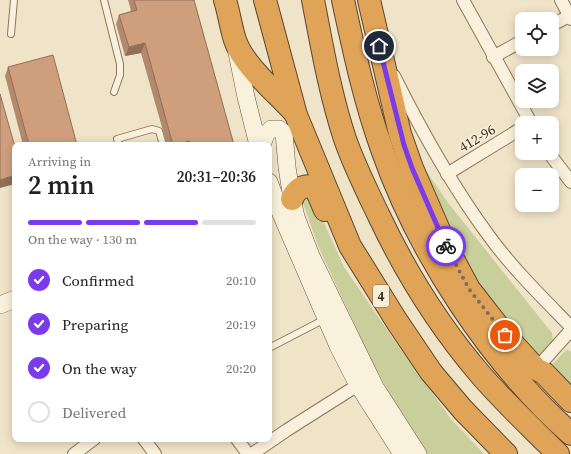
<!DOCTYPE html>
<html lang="en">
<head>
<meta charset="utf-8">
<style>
  body { margin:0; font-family:"Source Serif 4",serif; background:#f6f6f6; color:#202124; height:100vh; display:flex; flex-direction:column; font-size:15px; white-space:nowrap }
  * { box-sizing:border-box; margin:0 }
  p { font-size:13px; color:#757577 }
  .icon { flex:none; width:22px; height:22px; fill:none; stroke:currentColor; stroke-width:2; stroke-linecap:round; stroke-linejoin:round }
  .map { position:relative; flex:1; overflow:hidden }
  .drawer { position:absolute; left:12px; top:142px; width:260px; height:300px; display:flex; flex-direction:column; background:#fff; border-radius:8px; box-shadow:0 2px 10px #0003 }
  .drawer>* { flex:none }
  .controls { position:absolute; left:515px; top:12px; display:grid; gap:8px }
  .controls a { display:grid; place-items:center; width:44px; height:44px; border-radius:8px; background:#fff; box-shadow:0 2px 10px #0003; font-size:20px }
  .pin { position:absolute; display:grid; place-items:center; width:34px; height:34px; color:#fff; margin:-17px; border:2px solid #fff; border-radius:50%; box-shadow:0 1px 4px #0007 }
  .courier { position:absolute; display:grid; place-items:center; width:40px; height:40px; margin:-20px; border:3px solid #7c3aed; border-radius:50%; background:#fff; color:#222; box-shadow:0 1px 5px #0007 }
  .head em { font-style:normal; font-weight:600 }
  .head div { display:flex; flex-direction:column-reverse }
  .head { display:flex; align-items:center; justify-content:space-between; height:68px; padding:0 16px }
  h1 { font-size:26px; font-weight:600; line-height:30px }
  .bar { display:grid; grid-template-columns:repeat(4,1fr); gap:6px 4px; align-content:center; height:48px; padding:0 16px }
  .bar i { height:5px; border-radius:3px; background:#e0e0e0 }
  .bar .active { background:#7c3aed }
  .bar p { grid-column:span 4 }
  ol { padding:0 16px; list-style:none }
  li { display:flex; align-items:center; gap:12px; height:44px }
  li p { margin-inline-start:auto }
  li .icon { padding:4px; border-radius:50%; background:#7c3aed; color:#fff; stroke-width:4 }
  li:last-child { color:#757577 }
  li i { width:22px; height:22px; border:2px solid #e0e0e0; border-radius:50% }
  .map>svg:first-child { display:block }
</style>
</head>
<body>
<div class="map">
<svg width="571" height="454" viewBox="0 0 571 454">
  <rect width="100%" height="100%" fill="#f0e4c8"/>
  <!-- green -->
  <g fill="#c9cf9b">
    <path d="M415,155L449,204L552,333L553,341L535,360L465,266Z"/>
    <path d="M310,197L314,201L344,267L390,334L451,419L484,454H427L406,423L373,364L318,246L303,203L304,199Z"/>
    <path d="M567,349L571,352V396L544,373Z"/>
  </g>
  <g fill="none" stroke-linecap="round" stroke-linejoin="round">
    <!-- lane casing -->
    <g stroke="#8d765c" stroke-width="8">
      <g id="lane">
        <path d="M104,0L120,64V75L114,92"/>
        <path d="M11,34L14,0"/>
        <path d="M119,145L117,139L152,129L159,131L163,145"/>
        <path d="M269,348L325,319"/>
      </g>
    </g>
    <!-- street casing -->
    <g stroke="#8d765c" stroke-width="14">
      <g id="street">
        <path d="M463,0L531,123"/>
        <path d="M561,0L571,19"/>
        <path d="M552,25L571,15"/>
        <path d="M493,57L522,41"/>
        <path d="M394,76C422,132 452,186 489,236C513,269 543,298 571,327"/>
        <path d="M549,153L571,182"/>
        <path d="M447,174L522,128"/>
        <path d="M536,369L571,330"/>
        <path d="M144,439L155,454"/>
        <path d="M237,439L248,454"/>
        <path d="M74,454L94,439"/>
        <path d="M252,454L287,430L358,385"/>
      </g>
    </g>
    <!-- secondary casing -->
    <g stroke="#6f573f" stroke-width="18">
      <g id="secondary">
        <path d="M236,48L246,97L258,145"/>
        <path d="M262,145L266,134L271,129H279L284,133L287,167L292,199L296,217L311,256L375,387L418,454"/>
        <path d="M269,182L281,214L338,346L358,385L402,454"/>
        <path d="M0,305L15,299"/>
      </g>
    </g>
    <!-- highway casing -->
    <g stroke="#5b4430" stroke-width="24">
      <g id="highway">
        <path d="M225,0C229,13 231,28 235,40C243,65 276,92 294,112"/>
        <path d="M265,0L296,115L350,246L396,320L431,372L463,410L506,454"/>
        <path d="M313,0C322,46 330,94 345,139C354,165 367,191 379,216C406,273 439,326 480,374C504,402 532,428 558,454"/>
        <path d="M343,0C354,51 365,103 383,152C419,254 490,362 571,434"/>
        <path d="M369,0L400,134L412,168L445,244L469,289L505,335L536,369L544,373L571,401"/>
        <path d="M292,199C295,189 309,180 317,192C320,197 322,204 325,210"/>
      </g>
    </g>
    <!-- lane -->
    <use href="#lane" stroke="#faf1dc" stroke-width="6"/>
    <!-- street -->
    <use href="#street" stroke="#faf1dc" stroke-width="12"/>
    <!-- secondary -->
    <use href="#secondary" stroke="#faf1dc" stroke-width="17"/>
    <!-- highway -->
    <use href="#highway" stroke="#e0a458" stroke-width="22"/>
  </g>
  <!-- wall -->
  <g fill="#b2896c">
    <path d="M128,0H194L234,145H167L141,53L125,56L116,24L119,15L131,11Z"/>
    <path d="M8,67L76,145H23L5,76Z"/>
  </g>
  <!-- shaded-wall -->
  <g fill="#916f58">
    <path d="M145,43L141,53L125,56L129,47Z"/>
    <path d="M189,141L188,145H176Z"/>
    <path d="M15,175V184L0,188V180Z"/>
  </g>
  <!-- building -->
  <g fill="#cf9f7d" stroke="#916f58">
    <path d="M134,0H194L234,145H190L189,141L176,145H173L145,43L129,47L119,15L137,10Z"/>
    <path d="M53,55L77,145H29L8,67Z"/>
    <path d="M0,94L15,147V175L0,180Z"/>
  </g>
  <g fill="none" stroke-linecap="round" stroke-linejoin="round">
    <!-- done -->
    <path stroke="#7c6e5b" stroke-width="4" stroke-dasharray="0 7.2" d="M446,246L469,289L505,335"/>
    <!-- route -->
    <path stroke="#7c3aed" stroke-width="5" d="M379,46L404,145L412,168L446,246"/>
  </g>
  <g text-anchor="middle" stroke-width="3.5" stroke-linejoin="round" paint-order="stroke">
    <!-- shield labels -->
    <rect fill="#f7eed8" stroke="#756857" stroke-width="1" x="373" y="285" width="16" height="22" rx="3"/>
    <g font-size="13" font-weight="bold" fill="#3d2e20">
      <text x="381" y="301">4</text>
    </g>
    <!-- street labels -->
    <g font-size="14" fill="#3d2e20" stroke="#f7eed8">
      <text transform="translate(477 138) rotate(-31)" y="5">412-96</text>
    </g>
  </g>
</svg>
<div class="controls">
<a><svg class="icon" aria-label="locate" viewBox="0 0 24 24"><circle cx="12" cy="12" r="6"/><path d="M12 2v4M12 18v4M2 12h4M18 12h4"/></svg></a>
<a><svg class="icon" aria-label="layers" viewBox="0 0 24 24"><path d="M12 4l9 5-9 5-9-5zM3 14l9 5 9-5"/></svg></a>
<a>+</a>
<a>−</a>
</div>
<div class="pin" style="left:505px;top:335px;background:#ea580c"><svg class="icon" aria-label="bag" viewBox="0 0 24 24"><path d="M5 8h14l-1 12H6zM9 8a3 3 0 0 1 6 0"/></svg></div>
<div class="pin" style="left:379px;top:46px;background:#1f2937"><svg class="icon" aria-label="home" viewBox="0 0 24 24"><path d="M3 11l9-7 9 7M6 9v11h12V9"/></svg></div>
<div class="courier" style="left:446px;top:246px"><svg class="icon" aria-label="bike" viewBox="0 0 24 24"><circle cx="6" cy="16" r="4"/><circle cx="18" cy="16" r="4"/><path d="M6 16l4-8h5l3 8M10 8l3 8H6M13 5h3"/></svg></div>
<section class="drawer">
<div class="head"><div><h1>2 min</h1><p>Arriving in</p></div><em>20:31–20:36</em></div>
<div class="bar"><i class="active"></i><i class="active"></i><i class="active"></i><i></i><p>On the way · 130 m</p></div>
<ol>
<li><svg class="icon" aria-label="check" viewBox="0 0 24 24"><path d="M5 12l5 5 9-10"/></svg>Confirmed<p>20:10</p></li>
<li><svg class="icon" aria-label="check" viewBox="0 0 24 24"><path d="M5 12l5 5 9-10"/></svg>Preparing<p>20:19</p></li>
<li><svg class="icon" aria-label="check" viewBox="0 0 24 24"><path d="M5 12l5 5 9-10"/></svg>On the way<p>20:20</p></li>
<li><i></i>Delivered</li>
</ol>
</section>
</div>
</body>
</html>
